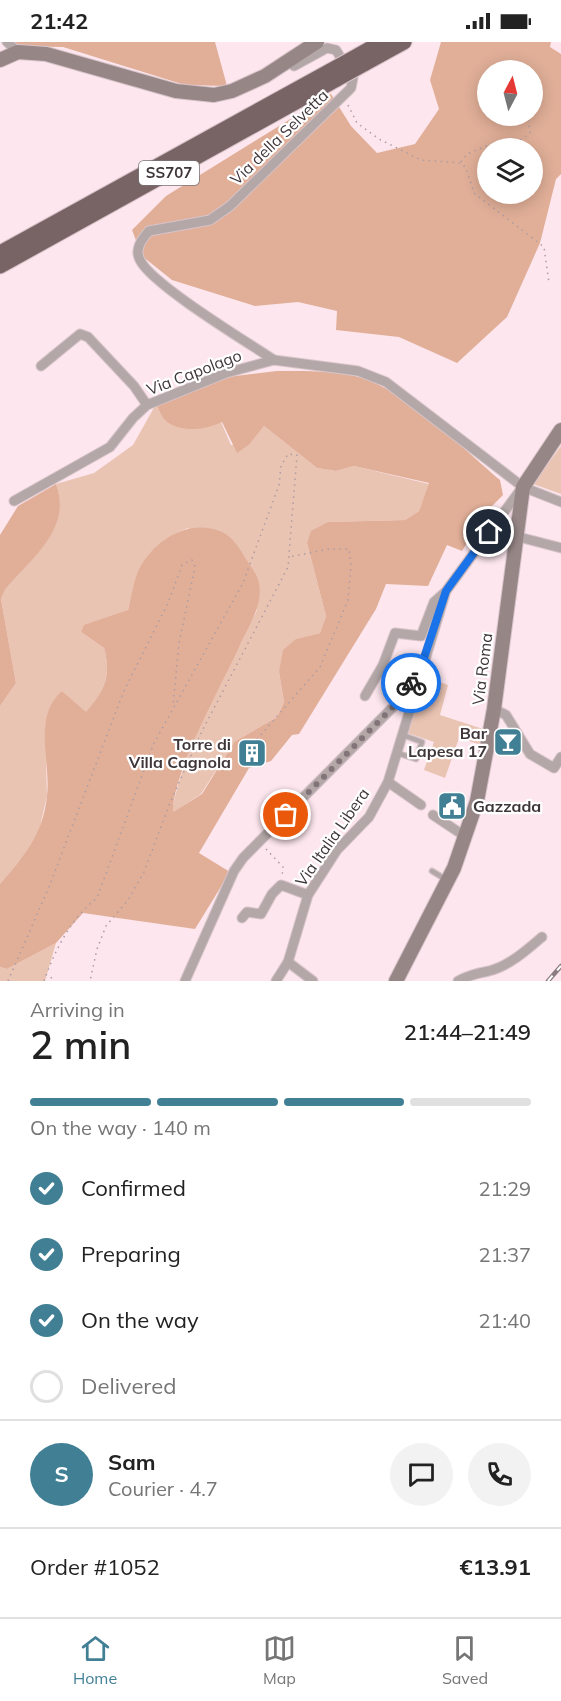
<!DOCTYPE html>
<html lang="en">
<head>
<meta charset="utf-8">
<style>
  body { margin:0; font-family:Mulish,sans-serif; background:#f2f2f2; color:#222; height:100vh; display:flex; flex-direction:column; font-size:22px; white-space:nowrap }
  * { box-sizing:border-box; margin:0 }
  p { font-size:20px; color:#767676 }
  .icon { flex:none; width:33px; height:33px; fill:none; stroke:currentColor; stroke-width:2; stroke-linecap:round; stroke-linejoin:round }
  .map { position:relative; height:939px; overflow:hidden }
  .details { display:flex; flex-direction:column; background:#fff; flex:1 }
  .details>* { flex:none }
  .needle { width:39px; rotate:7deg }
  .fabs { position:absolute; left:477px; top:18px; display:grid; gap:12px }
  .fabs a { display:grid; place-items:center; width:66px; height:66px; border-radius:50%; background:#fff; box-shadow:0 3px 15px #0003; font-size:30px }
  .pin { position:absolute; display:grid; place-items:center; width:51px; height:51px; color:#fff; margin:-26px; border:3px solid #fff; border-radius:50%; box-shadow:0 2px 6px #0007 }
  .courier { position:absolute; display:grid; place-items:center; width:60px; height:60px; margin:-30px; border:4px solid #1a73e8; border-radius:50%; background:#fff; color:#222; box-shadow:0 2px 8px #0007 }
  .headline em { font-style:normal; font-weight:600 }
  .headline div { display:flex; flex-direction:column-reverse }
  .headline { display:flex; align-items:center; justify-content:space-between; height:102px; padding:0 30px }
  h1 { font-size:39px; font-weight:600; line-height:45px }
  .bar { display:grid; grid-template-columns:repeat(4,1fr); gap:9px 6px; align-content:center; height:72px; padding:0 30px }
  .bar i { height:8px; border-radius:4px; background:#e0e0e0 }
  .bar .current { background:#417f95 }
  .bar p { grid-column:span 4 }
  .line { display:flex; align-items:center; gap:15px; padding:0 30px; border-top:2px solid #e0e0e0 }
  .line div { flex:1 }
  .round { display:grid; place-items:center; flex:none; width:63px; height:63px; border-radius:32px; background:#f2f2f2 }
  ol { padding:0 30px; list-style:none }
  li { display:flex; align-items:center; gap:18px; height:66px }
  li p { margin-inline-start:auto }
  li .icon { padding:6px; border-radius:50%; background:#417f95; color:#fff; stroke-width:4 }
  li:last-child { color:#767676 }
  li i { width:33px; height:33px; border:3px solid #e0e0e0; border-radius:50% }
  .status { display:flex; justify-content:space-between; align-items:center; height:42px; padding:0 30px; background:#fff; direction:ltr }
  .status svg { height:16px; fill:currentColor }
  .tabs { display:flex; justify-content:space-around; align-items:center; height:84px; border-top:2px solid #e0e0e0; background:#fff; font-size:16px; color:#767676 }
  .tabs a { display:grid; justify-items:center; gap:3px }
  .tabs .current { color:#417f95 }
  .map>svg:first-child { display:block }
</style>
</head>
<body>
<div class="status"><b>21:42</b><svg viewBox="0 0 49 12"><path d="M0 12V9h3v3zM5 12V6h3v6zM10 12V3h3v9zM15 12V0h3v12zM26 1h20v11H26zM47 4h2v5h-2z"/></svg></div>
<div class="map">
<svg width="561" height="939" viewBox="0 0 561 939">
  <rect width="100%" height="100%" fill="#fde6ee"/>
  <!-- green -->
  <g fill="#eac4b3">
    <path d="M156,362L221,380L231,403L250,402L264,384L317,426L336,429L354,424L429,442L419,469L405,478L328,480L307,501L326,574L320,591L297,597L279,630L284,660L277,675L234,700L201,752L172,771C181,708 230,627 257,568L188,486C143,505 140,523 128,568L81,590L104,606C112,635 104,649 86,671L62,649L45,683L47,754L39,789L32,804L0,842V664L16,641L1,557L5,548C29,518 72,485 56,442L94,431L133,403Z"/>
    <path d="M561,404V452L533,442Z"/>
    <path d="M422,634L448,643L440,673L483,687L482,703L459,696L445,736L424,728L434,700L408,691Z"/>
    <path d="M56,901L45,939H0V925L7,927Z"/>
  </g>
  <!-- forest -->
  <g fill="#e1af98" fill-rule="evenodd">
    <path d="M1,0H215L227,44L185,43L63,5L5,4Z"/>
    <path d="M441,0H551L550,5L561,12V132L556,137L540,201L507,275L457,321L399,295L336,288L337,269L298,260L255,264L172,238L142,214L132,188L166,154L331,52L351,84L377,111L415,102L439,67L430,38ZM488,28H532V74H488ZM488,106H532V152H488Z"/>
    <path d="M277,329C303,329 329,328 355,334C403,345 462,406 500,438L503,453L486,470L462,509L447,503L428,544L386,542L376,567L299,692L292,693L271,719L249,726L199,811L230,830L195,887L83,871L56,901L7,927L0,925V842C24,814 43,793 47,754C51,719 32,675 62,649L86,670C104,649 112,635 104,606L81,590L84,583L128,568C131,556 133,543 137,532C150,500 188,475 222,490C233,495 240,507 246,517C250,524 258,533 259,541C263,562 250,583 241,601C223,641 172,731 173,770L202,752L234,700L277,675L284,660L279,630L283,608L296,597L320,591L326,574L307,501L311,489L328,480L405,478L419,469L429,441L354,424L336,429L317,426L264,384L250,402L237,411L222,380C206,388 181,391 166,379C162,376 159,367 156,362L227,335Z"/>
    <path d="M56,442C73,487 30,517 5,548L1,557L16,641L0,664V493L18,464Z"/>
  </g>
  <g fill="none" stroke-linecap="round" stroke-linejoin="round">
    <!-- service casing -->
    <g stroke="#d7c3ca" stroke-width="7">
      <g id="service">
        <path d="M397,711L416,717L422,700L403,693"/>
        <path d="M432,829L445,837"/>
      </g>
    </g>
    <!-- minor casing -->
    <g stroke="#d7c3ca" stroke-width="11">
      <g id="minor">
        <path d="M7,0L18,10"/>
        <path d="M274,318C247,300 151,242 140,218C134,207 142,197 149,189L210,178L230,164L351,46L353,36L336,8L327,6L294,24L289,20"/>
        <path d="M41,324L80,292L88,295L134,344L147,363"/>
        <path d="M14,459L110,405L133,376L147,363L226,331L274,318L358,329L386,340L523,445L561,460"/>
        <path d="M515,494L561,506"/>
        <path d="M365,654L383,623L395,591L421,594L434,560L444,551"/>
        <path d="M494,667L506,673L530,712L554,726L561,715"/>
        <path d="M388,740L421,763"/>
        <path d="M433,773L466,795"/>
        <path d="M242,876L247,870L261,872L272,852L281,843L308,853"/>
        <path d="M288,920L313,939"/>
        <path d="M185,939L234,829L243,816L395,663L416,634"/>
        <path d="M276,939L288,920L308,853L337,808L369,775L388,740L446,549L521,447"/>
        <path d="M458,939C469,933 478,931 489,929C509,924 527,908 542,895"/>
      </g>
    </g>
    <!-- secondary casing -->
    <g stroke="#d7c3ca" stroke-width="16">
      <g id="secondary">
        <path d="M0,18L18,10L46,12L176,49L214,53L232,49L265,34L317,0"/>
        <path d="M396,939L454,826L477,759L494,667L523,445L561,388"/>
      </g>
    </g>
    <!-- trunk casing -->
    <g stroke="#d7c3ca" stroke-width="17">
      <g id="trunk">
        <path d="M359,13L382,0"/>
        <path d="M364,22L404,0"/>
        <path d="M0,211L330,29"/>
        <path d="M0,224L337,37"/>
      </g>
    </g>
    <!-- path -->
    <g stroke="#ad9ca2" stroke-width="1.5" stroke-dasharray="1.5 4.5" stroke-linecap="butt">
      <path d="M348,63L357,81L379,97L421,118L461,121L466,126L474,151L544,205L549,241"/>
      <path d="M461,120L467,112L491,102L518,100L530,91L528,74"/>
      <path d="M253,702L320,625L348,558L351,523L349,507H329L289,515"/>
      <path d="M266,807L283,825L282,834"/>
      <path d="M51,935L53,939"/>
      <path d="M8,939L49,845L123,651L168,561L182,523L192,518L195,525L179,601L173,664"/>
      <path d="M44,939C55,908 71,876 97,856L154,701L243,541L279,443L281,424L288,412L297,413L288,525L202,689L170,761L144,830L128,858L106,884L97,907L90,939"/>
    </g>
    <!-- service -->
    <use href="#service" stroke="#b3a8a7" stroke-width="4.5"/>
    <!-- minor -->
    <use href="#minor" stroke="#b3a8a7" stroke-width="9"/>
    <!-- secondary -->
    <use href="#secondary" stroke="#968686" stroke-width="14"/>
    <!-- trunk -->
    <use href="#trunk" stroke="#786464" stroke-width="15"/>
    <!-- rail casing -->
    <g stroke="#8c7d83" stroke-width="4.5">
      <path id="rail" d="M548,939L561,924"/>
    </g>
    <!-- rail -->
    <use href="#rail" stroke="#fff" stroke-width="2" stroke-dasharray="7" stroke-linecap="butt"/>
    <!-- trunk-bridge casing -->
    <g stroke="#d7c3ca" stroke-width="17" stroke-linecap="butt">
      <g id="trunk-bridge">
        <path d="M330,29L359,13"/>
        <path d="M337,37L364,22"/>
      </g>
    </g>
    <!-- trunk-bridge -->
    <use href="#trunk-bridge" stroke="#786464" stroke-width="15"/>
  </g>
  <g fill="none" stroke-linecap="round" stroke-linejoin="round">
    <!-- done -->
    <path stroke="#827479" stroke-width="6" stroke-dasharray="0 10.8" d="M286,773L395,663L411,641"/>
    <!-- route -->
    <path stroke="#1a73e8" stroke-width="8" d="M411,641L420,628L446,549L489,490"/>
  </g>
  <!-- icons -->
  <defs>
    <g id="bar-square" transform="scale(1.5)"><rect x="-9" y="-9" width="18" height="18" rx="4" fill="#417f95" stroke="#fff"/><path d="M-6-5H6L.8 .8V4.5H3.5V6h-7V4.5H-.8V.8Z" fill="#fff"/></g>
    <g id="building-square" transform="scale(1.5)"><rect x="-9" y="-9" width="18" height="18" rx="4" fill="#417f95" stroke="#fff"/><path d="M-4-6H4V6H1V3H-1V6H-4ZM-2.5-4.3h1.7v1.8h-1.7ZM.8-4.3h1.7v1.8H.8ZM-2.5-1h1.7V.8h-1.7ZM.8-1h1.7V.8H.8Z" fill="#fff"/></g>
    <g id="civic-square" transform="scale(1.5)"><rect x="-9" y="-9" width="18" height="18" rx="4" fill="#417f95" stroke="#fff"/><path d="M-.6-6.5H3V-4.5H.6V-3L4-1V1h2V6H-6V1h2V-1L-.6-3ZM-1.2 2.5V6h2.4V2.5Z" fill="#fff"/></g>
  </defs>
  <g fill-rule="evenodd">
    <use href="#bar-square" x="508" y="700"/>
    <use href="#building-square" x="252" y="711"/>
    <use href="#civic-square" x="452" y="764"/>
  </g>
  <g text-anchor="middle" stroke-width="4.5" stroke-linejoin="round" paint-order="stroke">
    <!-- shield labels -->
    <rect fill="#fff" stroke="#797275" stroke-width="1.5" x="139" y="119" width="60" height="24" rx="4.5"/>
    <g font-size="15" font-weight="bold" fill="#3f363a">
      <text x="169" y="136">SS707</text>
    </g>
    <!-- street labels -->
    <g font-size="16" fill="#3f363a" stroke="#fff">
      <text transform="translate(279 95) rotate(-44)" y="6">Via della Selvetta</text>
      <text transform="translate(194 330) rotate(-21)" y="6">Via Capolago</text>
      <text transform="translate(482 627) rotate(-83)" y="6">Via Roma</text>
      <text transform="translate(332 795) rotate(-55)" y="6">Via Italia Libera</text>
    </g>
    <!-- poi labels -->
    <g font-size="16" font-weight="bold" fill="#3f363a" stroke="#fff" text-anchor="end">
      <text x="487" y="697">Bar<tspan x="487" dy="18">Lapesa 17</tspan></text>
      <text x="231" y="708">Torre di<tspan x="231" dy="18">Villa Cagnola</tspan></text>
      <text x="473" y="770" text-anchor="start">Gazzada</text>
    </g>
  </g>
</svg>
<div class="fabs">
<a><svg class="needle" viewBox="-14 -14 28 28"><path d="M0-13l5 13h-10z" fill="#e53935"/><path d="M0 13l5-13h-10z" fill="#767676"/></svg></a>
<a><svg class="icon" aria-label="layers" viewBox="0 0 24 24"><path d="M12 4l9 5-9 5-9-5zM3 14l9 5 9-5"/></svg></a>
</div>
<div class="pin" style="left:286px;top:773px;background:#ea580c"><svg class="icon" aria-label="bag" viewBox="0 0 24 24"><path d="M5 8h14l-1 12H6zM9 8a3 3 0 0 1 6 0"/></svg></div>
<div class="pin" style="left:489px;top:490px;background:#1f2937"><svg class="icon" aria-label="home" viewBox="0 0 24 24"><path d="M3 11l9-7 9 7M6 9v11h12V9"/></svg></div>
<div class="courier" style="left:411px;top:641px"><svg class="icon" aria-label="bike" viewBox="0 0 24 24"><circle cx="6" cy="16" r="4"/><circle cx="18" cy="16" r="4"/><path d="M6 16l4-8h5l3 8M10 8l3 8H6M13 5h3"/></svg></div>
</div>
<section class="details">
<div class="headline"><div><h1>2 min</h1><p>Arriving in</p></div><em>21:44–21:49</em></div>
<div class="bar"><i class="current"></i><i class="current"></i><i class="current"></i><i></i><p>On the way · 140 m</p></div>
<ol>
<li><svg class="icon" aria-label="check" viewBox="0 0 24 24"><path d="M5 12l5 5 9-10"/></svg>Confirmed<p>21:29</p></li>
<li><svg class="icon" aria-label="check" viewBox="0 0 24 24"><path d="M5 12l5 5 9-10"/></svg>Preparing<p>21:37</p></li>
<li><svg class="icon" aria-label="check" viewBox="0 0 24 24"><path d="M5 12l5 5 9-10"/></svg>On the way<p>21:40</p></li>
<li><i></i>Delivered</li>
</ol>
<div class="line" style="height:108px"><b class="round" style="background:#417f95;color:#fff">S</b><div><b>Sam</b><p>Courier · 4.7</p></div><a class="round"><svg class="icon" aria-label="chat" viewBox="0 0 24 24"><path d="M4 5h16v11H9l-5 4z"/></svg></a><a class="round"><svg class="icon" aria-label="phone" viewBox="0 0 24 24"><path d="M5 4h4l2 5-3 2q2 4 5 5l2-3 5 2v4C11 20 4 13 5 4z"/></svg></a></div>
<div class="line" style="height:78px"><div>Order #1052</div><b>€13.91</b></div>
</section>
<nav class="tabs">
<a class="current"><svg class="icon" aria-label="home" viewBox="0 0 24 24"><path d="M3 11l9-7 9 7M6 9v11h12V9"/></svg>Home</a>
<a><svg class="icon" aria-label="map" viewBox="0 0 24 24"><path d="M3 6l6-2 6 2 6-2v14l-6 2-6-2-6 2zM9 4v14M15 6v14"/></svg>Map</a>
<a><svg class="icon" aria-label="saved" viewBox="0 0 24 24"><path d="M7 4h10v16l-5-4-5 4z"/></svg>Saved</a>
</nav>
</body>
</html>
